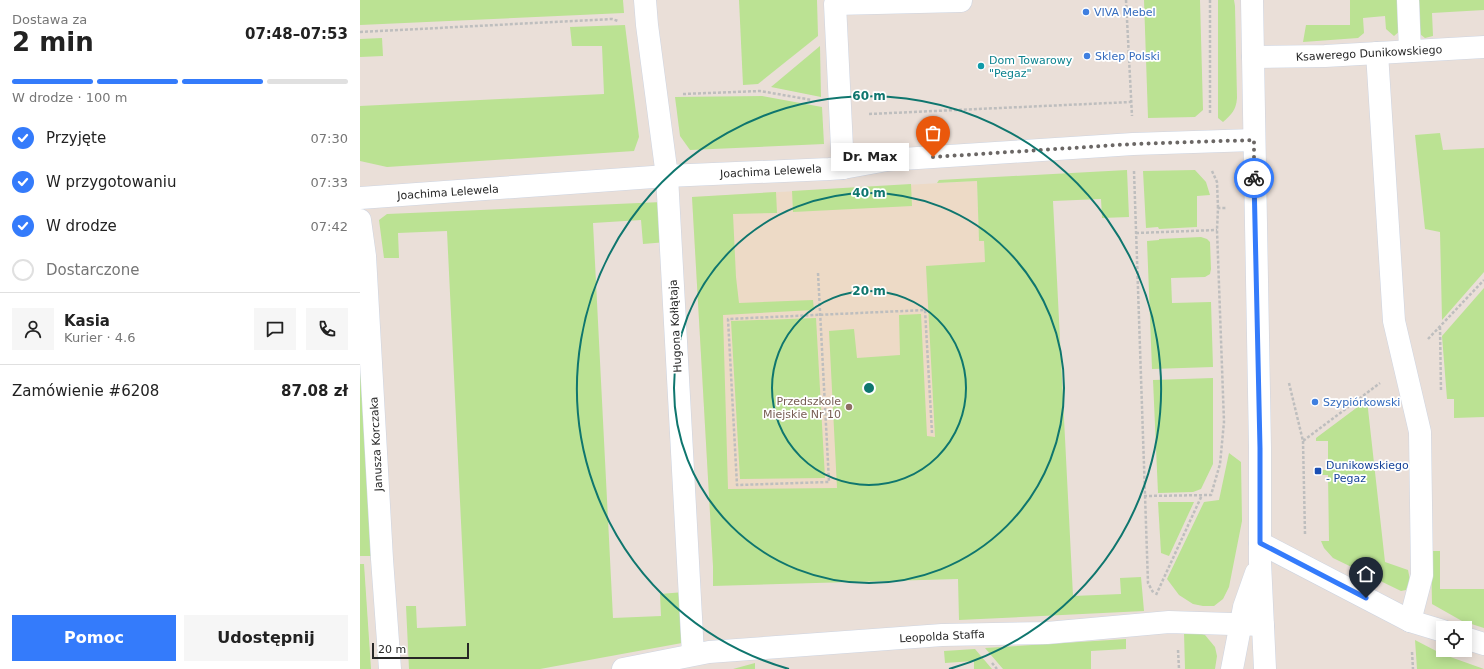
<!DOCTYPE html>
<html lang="pl">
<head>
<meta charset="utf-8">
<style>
  body { margin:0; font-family:"DejaVu Sans",sans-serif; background:#f6f6f6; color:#222; height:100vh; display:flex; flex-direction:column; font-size:15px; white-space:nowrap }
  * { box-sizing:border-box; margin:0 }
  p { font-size:13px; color:#767676 }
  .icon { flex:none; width:22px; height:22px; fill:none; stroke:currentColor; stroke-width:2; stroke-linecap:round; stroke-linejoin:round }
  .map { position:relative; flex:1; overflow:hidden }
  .sheet { display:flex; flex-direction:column; background:#fff; width:360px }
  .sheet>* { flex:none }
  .tools { position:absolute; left:1076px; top:621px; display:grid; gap:8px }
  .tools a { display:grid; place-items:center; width:36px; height:36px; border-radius:0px; background:#fff; box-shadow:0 2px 10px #0003; font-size:20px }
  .scale { position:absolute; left:12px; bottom:10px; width:97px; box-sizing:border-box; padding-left:4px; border:2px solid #272727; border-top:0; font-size:11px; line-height:14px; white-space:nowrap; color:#272727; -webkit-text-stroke:3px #fff; paint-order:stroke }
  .pin { position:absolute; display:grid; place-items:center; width:34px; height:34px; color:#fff; margin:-41px -17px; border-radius:50% 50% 50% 0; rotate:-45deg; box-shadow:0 0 4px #0007 }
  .pin .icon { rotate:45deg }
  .courier { position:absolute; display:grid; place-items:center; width:40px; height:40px; margin:-20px; border:3px solid #347bfb; border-radius:50%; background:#fff; color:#222; box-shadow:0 1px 5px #0007 }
  .bubble { position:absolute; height:28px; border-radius:0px; background:#fff; box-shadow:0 2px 10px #0003; font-size:13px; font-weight:700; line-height:28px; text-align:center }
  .headline em { font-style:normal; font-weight:700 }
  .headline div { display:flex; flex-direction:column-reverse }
  .headline { display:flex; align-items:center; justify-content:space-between; height:68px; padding:0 12px }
  h1 { font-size:26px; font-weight:700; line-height:30px }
  .bar { display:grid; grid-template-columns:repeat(4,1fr); gap:6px 4px; align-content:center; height:48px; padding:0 12px }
  .bar i { height:5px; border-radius:3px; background:#e0e0e0 }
  .bar .active { background:#347bfb }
  .bar p { grid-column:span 4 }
  .line { display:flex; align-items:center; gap:10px; padding:0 12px; border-top:1px solid #e0e0e0 }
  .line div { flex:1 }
  .round { display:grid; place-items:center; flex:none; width:42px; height:42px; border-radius:0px; background:#f6f6f6 }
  ol { padding:0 12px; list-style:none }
  li { display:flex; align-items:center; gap:12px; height:44px }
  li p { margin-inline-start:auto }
  li .icon { padding:4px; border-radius:50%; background:#347bfb; color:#fff; stroke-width:4 }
  li:last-child { color:#767676 }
  li i { width:22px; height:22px; border:2px solid #e0e0e0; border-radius:50% }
  .action { display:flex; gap:8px; margin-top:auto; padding:8px 12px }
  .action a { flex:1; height:46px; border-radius:0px; background:#347bfb; color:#fff; font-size:16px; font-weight:700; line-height:46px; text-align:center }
  .action a+a { background:#f6f6f6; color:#222 }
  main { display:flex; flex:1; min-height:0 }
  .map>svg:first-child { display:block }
</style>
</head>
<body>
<main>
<section class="sheet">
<div class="headline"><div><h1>2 min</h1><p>Dostawa za</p></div><em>07:48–07:53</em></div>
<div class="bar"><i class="active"></i><i class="active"></i><i class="active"></i><i></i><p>W drodze · 100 m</p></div>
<ol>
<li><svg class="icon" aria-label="check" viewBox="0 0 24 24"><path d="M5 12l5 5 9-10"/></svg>Przyjęte<p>07:30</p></li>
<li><svg class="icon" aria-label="check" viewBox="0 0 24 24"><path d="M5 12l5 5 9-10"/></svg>W przygotowaniu<p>07:33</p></li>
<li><svg class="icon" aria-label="check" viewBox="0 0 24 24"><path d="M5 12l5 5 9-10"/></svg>W drodze<p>07:42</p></li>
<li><i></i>Dostarczone</li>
</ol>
<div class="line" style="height:72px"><a class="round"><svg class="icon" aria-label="person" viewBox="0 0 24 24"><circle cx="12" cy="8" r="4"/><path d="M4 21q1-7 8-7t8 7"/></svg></a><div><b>Kasia</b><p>Kurier · 4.6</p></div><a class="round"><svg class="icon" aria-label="chat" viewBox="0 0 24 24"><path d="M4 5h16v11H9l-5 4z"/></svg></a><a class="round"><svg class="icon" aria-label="phone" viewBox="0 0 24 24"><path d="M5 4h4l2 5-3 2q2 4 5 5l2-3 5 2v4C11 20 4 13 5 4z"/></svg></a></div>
<div class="line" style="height:52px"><div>Zamówienie #6208</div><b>87.08 zł</b></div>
<div class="action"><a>Pomoc</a><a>Udostępnij</a></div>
</section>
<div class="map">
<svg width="1124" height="669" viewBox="0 0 1124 669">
  <rect width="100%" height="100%" fill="#eadfd8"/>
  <!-- education -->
  <path fill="#eddac6" d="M617,181L619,241H624L641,551L353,566L332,197Z"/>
  <!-- green -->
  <g fill="#bbe293">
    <path d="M0,0H263L264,13L0,25Z"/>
    <path d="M379,0H457L458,36L398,84L383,85Z"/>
    <path d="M784,0H840L843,110L835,117L788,118Z"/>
    <path d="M858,0H874L875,6L877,98C876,110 872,114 863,122L858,118Z"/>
    <path d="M990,0H1039L1041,30L1034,36L1026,29L1025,16L1003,18L1004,33L998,38L943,42L946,25H990Z"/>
    <path d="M1054,0H1124V10L1072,13L1073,36L1065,38L1056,31Z"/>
    <path d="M265,25L279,137L274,151L27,167L0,161V106L244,94L242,46H212L210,27Z"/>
    <path d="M22,38L23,56L0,57V39Z"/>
    <path d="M460,46L461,97L411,87Z"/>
    <path d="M402,96L462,107L464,144L330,150L320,136L315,97Z"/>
    <path d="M1080,133L1083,150L1124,148V272L1082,320L1080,232L1065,229L1055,135Z"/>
    <path d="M767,170L769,217L742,218L741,199L693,201L713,596L761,594L760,578L781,577L784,611L599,620L598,579L353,586V566L332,197L416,192L417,213L373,214L376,277L379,303L453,300L454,310L363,315L368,489L477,488L469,331L494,329L497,358L540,355L539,315L561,314L567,436L575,437L566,266L625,262L624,241H619L617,181L577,183L579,180Z"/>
    <path d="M835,170L846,182L850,195L837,196V227L799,229L798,227L786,228L783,171Z"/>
    <path d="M551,184L552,206L433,212L432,191Z"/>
    <path d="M302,202L307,242L283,244L281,220L233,223L253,618L301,616L300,594L324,592L322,643L180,669H49L46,606H56L57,628L106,626L87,231L38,233L39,258H24L19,220L27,214Z"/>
    <path d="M841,237L847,239L850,242L851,269L850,274L845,277L811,278L812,303L851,302L853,367L792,369L787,241L799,240V239Z"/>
    <path d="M0,257L15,556H0Z"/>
    <path d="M1124,288V417L1094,418V399H1087L1082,336Z"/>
    <path d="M456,318L465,478L380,479L371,321Z"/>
    <path d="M853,378V464L841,489L833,492L798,493L793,380Z"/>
    <path d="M1007,400L1025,562L1048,570L1050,580L1046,590L1041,591L973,558L964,548L961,541H969L968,475H957V470H968V441H956V438Z"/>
    <path d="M869,453L881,462L882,521L869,587L863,599L854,606H843L833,604L819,595L807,579L844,502L859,500Z"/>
    <path d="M798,502H834L809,556L801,553Z"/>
    <path d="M1071,551H1080V589H1124V628L1102,621L1072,604Z"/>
    <path d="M0,564H4L11,669H0Z"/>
    <path d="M824,632H837L845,635L855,647L857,656L855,669H825Z"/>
    <path d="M766,639V649L731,651V669H643L625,648Z"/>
    <path d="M1055,640L1082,654L1124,669H1057Z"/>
    <path d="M615,649L632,669H614V661L585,663L584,651Z"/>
    <path d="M395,663V669H373Z"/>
  </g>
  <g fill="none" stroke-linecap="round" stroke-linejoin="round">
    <!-- minor casing -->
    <g stroke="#cdd4e1" stroke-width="23">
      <g id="minor">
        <path d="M285,0L287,25L307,176L333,654"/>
        <path d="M892,0L900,448V562L905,669"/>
        <path d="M1048,0L1050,51"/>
        <path d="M1017,53L1034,321L1060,432L1062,575L1050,621"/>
        <path d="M893,57L965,56L1124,47"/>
        <path d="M483,168L475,4L601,1"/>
        <path d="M0,198L307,176L469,169L483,168L527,160L773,144L894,140"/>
        <path d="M0,220L5,256L22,559L30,669"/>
        <path d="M900,543L1050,621L1083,631"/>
        <path d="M1105,638L1124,644"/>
        <path d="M263,669L349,652L582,635L687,633L809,622L903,625"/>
        <path d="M872,669L884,607L896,573"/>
      </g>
    </g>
    <!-- path -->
    <g stroke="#bebebe" stroke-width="2.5" stroke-dasharray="3 2" stroke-linecap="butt">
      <path d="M766,0L772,116"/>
      <path d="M850,0V113"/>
      <path d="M0,32L252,19L258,21"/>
      <path d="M323,94L400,91L452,100"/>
      <path d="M509,114L771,102"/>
      <path d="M774,171L788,583L794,594"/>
      <path d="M852,171L857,182L858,208"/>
      <path d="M776,233L857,230"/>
      <path d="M458,273L469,482L377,485L368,319L565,310L572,433"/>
      <path d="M1080,327L1081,392"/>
      <path d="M1068,339L1124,280"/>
      <path d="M929,383L943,441L1020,383"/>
      <path d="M943,441L945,534"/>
      <path d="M784,496L851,495L860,464L864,422L857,230L858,208H867"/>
      <path d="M796,595L842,495"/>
      <path d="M818,650L819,669"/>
      <path d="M1052,652L1053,669"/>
      <path d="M632,663L637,669"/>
    </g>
    <!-- minor -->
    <use href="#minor" stroke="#fff" stroke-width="22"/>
  </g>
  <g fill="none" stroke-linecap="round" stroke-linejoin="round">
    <!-- done -->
    <path stroke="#6b6765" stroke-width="4" stroke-dasharray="0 7.2" d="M573,157L773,144L894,140V178"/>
    <!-- route -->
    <path stroke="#347bfb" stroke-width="5" d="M894,178L900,448V543L1006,598"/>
  </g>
  <!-- distance rings -->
  <g fill="none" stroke="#0f766e" stroke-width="2">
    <circle cx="509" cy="388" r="97"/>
    <circle cx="509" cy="388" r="195"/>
    <path d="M429 669A292 292 0 1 1 589 669"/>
  </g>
  <!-- markers -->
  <g fill="#3f7fe0" stroke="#fff" stroke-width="1.5">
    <circle cx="726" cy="12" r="4"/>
    <circle cx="727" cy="56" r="4"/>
    <circle cx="955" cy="402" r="4"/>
  </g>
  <circle fill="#0f9aa8" stroke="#fff" stroke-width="1.5" cx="621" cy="66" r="4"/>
  <circle fill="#8d6e63" stroke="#fff" stroke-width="1.5" cx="489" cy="407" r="4"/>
  <rect fill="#1a4fb4" stroke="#fff" stroke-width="1.5" x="954" y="467" width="8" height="8" rx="2"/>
  <g text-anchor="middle" stroke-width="3.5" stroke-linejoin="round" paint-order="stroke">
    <!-- shop labels -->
    <g font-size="11" fill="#366cbe" stroke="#fff" text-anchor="start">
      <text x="734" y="16">VIVA Mebel</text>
      <text x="735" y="60">Sklep Polski</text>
      <text x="963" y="406">Szypiórkowski</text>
    </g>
    <!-- street labels -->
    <g font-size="11" fill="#272727" stroke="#fff">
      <text transform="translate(1009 53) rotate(-3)" y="4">Ksawerego Dunikowskiego</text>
      <text transform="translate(411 171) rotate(-3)" y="4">Joachima Lelewela</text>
      <text transform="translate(88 192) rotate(-4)" y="4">Joachima Lelewela</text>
      <text transform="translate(315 326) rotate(-93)" y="4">Hugona Kołłątaja</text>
      <text transform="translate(16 444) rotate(-93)" y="4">Janusza Korczaka</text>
      <text transform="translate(582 636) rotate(-3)" y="4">Leopolda Staffa</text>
    </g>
    <!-- culture labels -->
    <g font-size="11" fill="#0d838f" stroke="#fff" text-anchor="start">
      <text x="629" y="64">Dom Towarowy<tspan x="629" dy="13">"Pegaz"</tspan></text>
    </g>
    <!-- education labels -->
    <g font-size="11" fill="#785e54" stroke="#fff" text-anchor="end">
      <text x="481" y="405">Przedszkole<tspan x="481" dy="13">Miejskie Nr 10</tspan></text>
    </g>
    <!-- transit labels -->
    <g font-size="11" fill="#164399" stroke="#fff" text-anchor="start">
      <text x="966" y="469">Dunikowskiego<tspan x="966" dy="13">- Pegaz</tspan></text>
    </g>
  </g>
  <circle cx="509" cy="388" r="6" fill="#0f766e" stroke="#fff" stroke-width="2"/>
  <g font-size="12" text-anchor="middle" font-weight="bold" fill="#0f766e" stroke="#fff" stroke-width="3.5" stroke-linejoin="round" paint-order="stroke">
    <text x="509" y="100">60 m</text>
    <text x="509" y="197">40 m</text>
    <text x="509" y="295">20 m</text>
  </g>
</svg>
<div class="tools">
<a><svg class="icon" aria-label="locate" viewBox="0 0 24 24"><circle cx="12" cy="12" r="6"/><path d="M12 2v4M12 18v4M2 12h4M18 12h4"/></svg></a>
</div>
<div class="scale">20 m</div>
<div class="pin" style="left:573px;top:157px;background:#ea580c"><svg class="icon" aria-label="bag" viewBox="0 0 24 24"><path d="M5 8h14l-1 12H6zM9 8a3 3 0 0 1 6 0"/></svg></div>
<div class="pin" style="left:1006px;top:598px;background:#1f2937"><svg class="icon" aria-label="home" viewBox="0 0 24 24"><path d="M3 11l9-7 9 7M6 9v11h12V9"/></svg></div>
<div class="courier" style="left:894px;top:178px"><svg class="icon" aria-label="bike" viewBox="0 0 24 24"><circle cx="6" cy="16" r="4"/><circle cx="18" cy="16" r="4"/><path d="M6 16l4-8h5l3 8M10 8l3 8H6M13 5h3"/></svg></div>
<div class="bubble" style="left:471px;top:143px;width:78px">Dr. Max</div>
</div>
</main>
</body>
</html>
